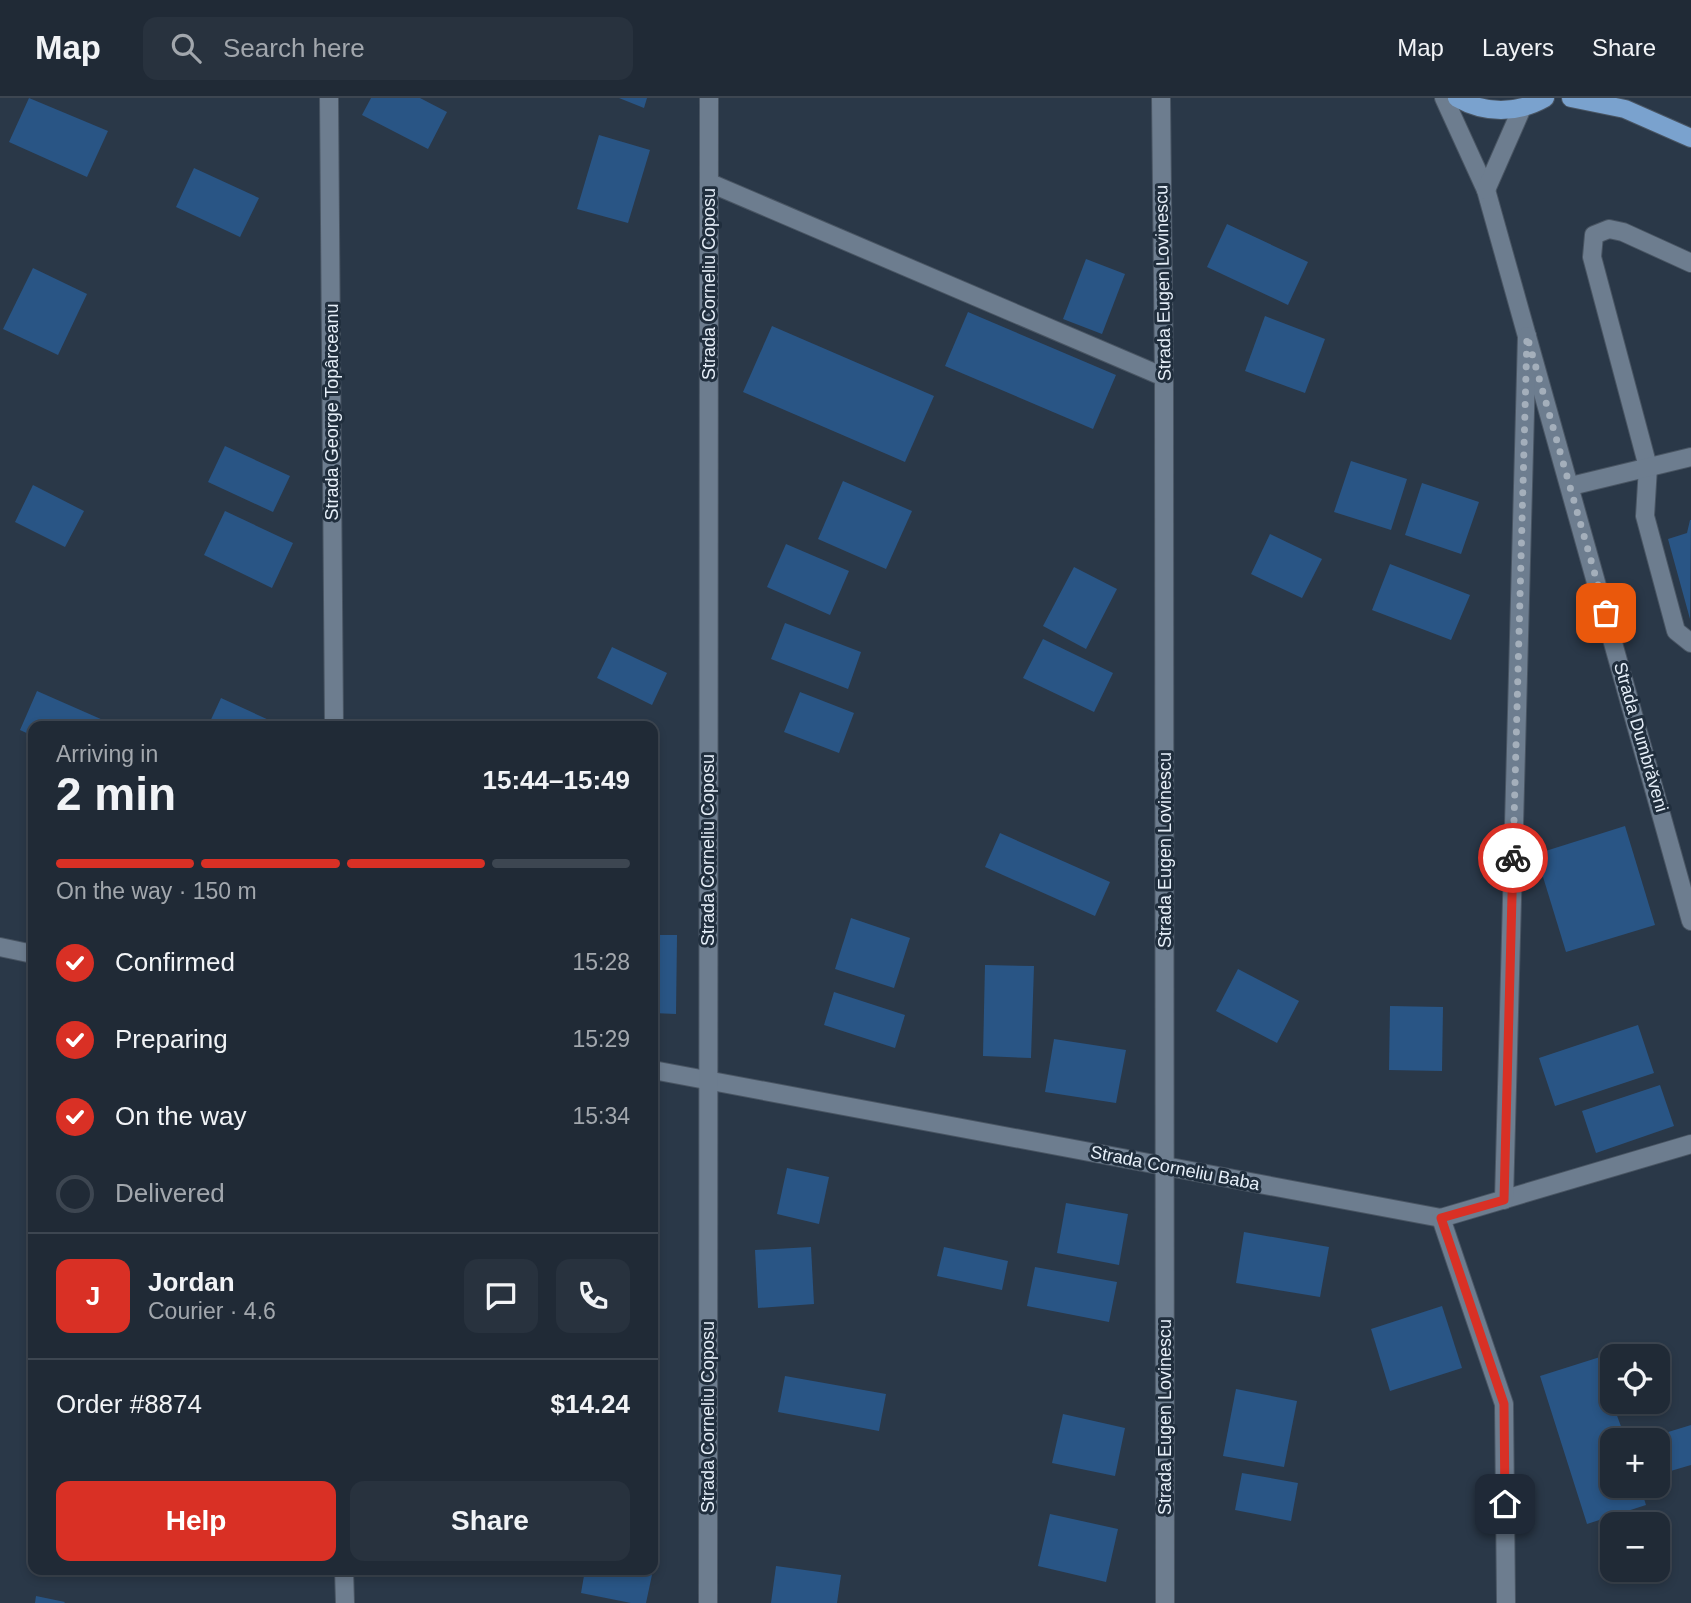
<!DOCTYPE html>
<html lang="en">
<head>
<meta charset="utf-8">
<style>
  body { margin:0; font-family:Helvetica,sans-serif; background:#28323e; color:#f1f3f6; height:100vh; display:flex; flex-direction:column; font-size:26px; white-space:nowrap }
  * { box-sizing:border-box; margin:0 }
  p { font-size:23px; color:#a2a7ad }
  .icon { flex:none; width:38px; height:38px; fill:none; stroke:currentColor; stroke-width:2; stroke-linecap:round; stroke-linejoin:round }
  .map { position:relative; flex:1; overflow:hidden }
  .drawer { position:absolute; left:28px; top:623px; width:630px; height:854px; display:flex; flex-direction:column; background:#202a36; border-radius:14px; box-shadow:0 4px 10px #0003,0 0 0 2px #3d4651 }
  .drawer>* { flex:none }
  .buttons { position:absolute; left:1600px; top:1246px; display:grid; gap:14px }
  .buttons a { display:grid; place-items:center; width:70px; height:70px; border-radius:14px; background:#202a36; box-shadow:0 4px 10px #0003,0 0 0 2px #3d4651; font-size:35px }
  .pin { position:absolute; display:grid; place-items:center; width:60px; height:60px; color:#fff; margin:-30px; border-radius:14px; box-shadow:0 4px 10px #0006 }
  .courier { position:absolute; display:grid; place-items:center; width:70px; height:70px; margin:-35px; border:5px solid #d93025; border-radius:50%; background:#fff; color:#222; box-shadow:0 2px 9px #0007 }
  .overview em { font-style:normal; font-weight:700 }
  .overview div { display:flex; flex-direction:column-reverse }
  .overview { display:flex; align-items:center; justify-content:space-between; height:119px; padding:0 28px }
  h1 { font-size:46px; font-weight:700; line-height:52px }
  .bar { display:grid; grid-template-columns:repeat(4,1fr); gap:10px 7px; align-content:center; height:84px; padding:0 28px }
  .bar i { height:9px; border-radius:5px; background:#3d4651 }
  .bar .current { background:#d93025 }
  .bar p { grid-column:span 4 }
  .line { display:flex; align-items:center; gap:18px; padding:0 28px; border-top:2px solid #3d4651 }
  .line div { flex:1 }
  .round { display:grid; place-items:center; flex:none; width:74px; height:74px; border-radius:14px; background:#28323e }
  ol { padding:0 28px; list-style:none }
  li { display:flex; align-items:center; gap:21px; height:77px }
  li p { margin-inline-start:auto }
  li .icon { padding:7px; border-radius:50%; background:#d93025; color:#fff; stroke-width:4 }
  li:last-child { color:#a2a7ad }
  li i { width:38px; height:38px; border:4px solid #3d4651; border-radius:50% }
  .button { display:flex; gap:14px; margin-top:auto; padding:14px 28px }
  .button a { flex:1; height:80px; border-radius:14px; background:#d93025; color:#fff; font-size:28px; font-weight:700; line-height:80px; text-align:center }
  .button a+a { background:#28323e; color:#f1f3f6 }
  header { display:flex; align-items:center; gap:42px; box-sizing:border-box; height:98px; padding:0 35px; background:#202a36; border-bottom:2px solid #3d4651 }
  header strong { font-size:33px }
  nav { display:flex; gap:38px; margin-inline-start:auto; font-size:24px }
  .search { width:490px; height:63px; background:#28323e; display:flex; align-items:center; gap:18px; box-sizing:border-box; padding:0 24px; border-radius:14px; color:#a2a7ad; font-size:26px }
  .map>svg:first-child { display:block }
</style>
</head>
<body>
<header>
<strong>Map</strong>
<div class="search"><svg class="icon" aria-label="search" viewBox="0 0 24 24"><circle cx="10" cy="10" r="6"/><path d="M15 15l6 6"/></svg>Search here</div>
<nav><a>Map</a><a>Layers</a><a>Share</a></nav>
</header>
<div class="map">
<svg width="1691" height="1505" viewBox="0 0 1691 1505">
  <rect width="100%" height="100%" fill="#2a3848"/>
  <!-- building -->
  <g fill="#295585">
    <path d="M29,0L108,33L87,79L9,44Z"/>
    <path d="M371,0H420L447,14L428,51L362,17Z"/>
    <path d="M619,0H647L644,10Z"/>
    <path d="M599,37L650,52L628,125L577,111Z"/>
    <path d="M194,70L259,100L240,139L176,109Z"/>
    <path d="M1227,126L1308,164L1288,207L1207,169Z"/>
    <path d="M1086,161L1125,176L1102,236L1063,221Z"/>
    <path d="M33,170L87,196L58,257L3,231Z"/>
    <path d="M968,214L1116,277L1093,331L945,268Z"/>
    <path d="M1265,218L1325,241L1305,295L1245,273Z"/>
    <path d="M772,228L934,298L905,364L743,294Z"/>
    <path d="M225,348L290,378L273,414L208,384Z"/>
    <path d="M1351,363L1407,381L1391,432L1334,414Z"/>
    <path d="M843,383L912,413L886,471L818,441Z"/>
    <path d="M1422,385L1479,404L1461,456L1405,437Z"/>
    <path d="M33,387L84,413L65,449L15,424Z"/>
    <path d="M225,413L293,445L272,490L204,457Z"/>
    <path d="M1690,422H1691L1690,521L1668,441L1687,435Z"/>
    <path d="M1270,436L1322,461L1302,500L1251,476Z"/>
    <path d="M786,446L849,473L830,517L767,489Z"/>
    <path d="M1390,466L1470,497L1451,542L1372,512Z"/>
    <path d="M1074,469L1117,491L1086,551L1043,528Z"/>
    <path d="M785,525L861,554L848,591L771,561Z"/>
    <path d="M1043,541L1113,575L1094,614L1023,580Z"/>
    <path d="M612,549L667,575L652,607L597,580Z"/>
    <path d="M37,593L103,622L100,628H33V638L20,632Z"/>
    <path d="M800,594L854,615L839,655L784,634Z"/>
    <path d="M221,600L282,628H208Z"/>
    <path d="M1625,728L1655,827L1566,854L1536,756Z"/>
    <path d="M1000,735L1110,784L1095,818L985,769Z"/>
    <path d="M851,820L910,840L894,890L835,871Z"/>
    <path d="M653,837H677L676,916L653,915Z"/>
    <path d="M985,867L1034,868L1031,960L983,958Z"/>
    <path d="M1238,871L1299,903L1277,945L1216,913Z"/>
    <path d="M834,894L905,917L895,950L824,927Z"/>
    <path d="M1390,908L1443,909L1442,973L1389,972Z"/>
    <path d="M1638,927L1654,975L1555,1008L1539,960Z"/>
    <path d="M1054,941L1126,952L1116,1005L1045,994Z"/>
    <path d="M1660,987L1674,1028L1596,1055L1582,1013Z"/>
    <path d="M787,1070L829,1079L819,1126L777,1116Z"/>
    <path d="M1066,1105L1128,1116L1119,1167L1057,1155Z"/>
    <path d="M653,1118L659,1120L654,1143H653Z"/>
    <path d="M1244,1134L1329,1149L1320,1199L1236,1185Z"/>
    <path d="M811,1149L814,1206L758,1210L755,1152Z"/>
    <path d="M944,1149L1008,1163L1002,1192L937,1178Z"/>
    <path d="M1035,1169L1117,1184L1109,1224L1027,1208Z"/>
    <path d="M1442,1208L1462,1270L1390,1293L1371,1231Z"/>
    <path d="M1600,1259L1612,1304L1626,1342H1612V1388H1640L1646,1407L1587,1426L1540,1278Z"/>
    <path d="M785,1278L886,1296L879,1333L778,1314Z"/>
    <path d="M1236,1291L1297,1303L1284,1369L1223,1358Z"/>
    <path d="M1063,1316L1125,1330L1115,1378L1052,1365Z"/>
    <path d="M1691,1327V1367L1657,1377V1342H1642Z"/>
    <path d="M1242,1375L1298,1385L1291,1423L1235,1412Z"/>
    <path d="M653,1378H657L654,1396H653Z"/>
    <path d="M1050,1416L1118,1431L1106,1484L1038,1468Z"/>
    <path d="M776,1468L841,1477L837,1505H771Z"/>
    <path d="M585,1472H653L646,1505H631L581,1495Z"/>
    <path d="M36,1498L65,1504L64,1505H35Z"/>
  </g>
  <g fill="none" stroke-linecap="round" stroke-linejoin="round">
    <!-- minor casing -->
    <g stroke="#495563" stroke-width="20">
      <g id="minor">
        <path d="M329,0L334,628"/>
        <path d="M1161,0L1164,279L1165,1505"/>
        <path d="M1444,0L1486,92L1691,823"/>
        <path d="M710,85L1164,279"/>
        <path d="M1486,92L1522,10"/>
        <path d="M1691,165L1623,134L1609,131L1594,137L1592,159L1648,369L1645,418L1676,533L1691,545"/>
        <path d="M1571,388L1691,359"/>
        <path d="M0,849L33,856"/>
        <path d="M653,972L1441,1120L1691,1046"/>
        <path d="M1504,1102L1527,238"/>
        <path d="M1441,1120L1504,1306L1506,1505"/>
        <path d="M344,1472L345,1505"/>
        <path d="M708,1505L709,0"/>
      </g>
    </g>
    <!-- major casing -->
    <g stroke="#495563" stroke-width="20">
      <g id="major">
        <path d="M1457,0C1485,16 1517,16 1545,0"/>
        <path d="M1571,0L1625,11L1691,40"/>
      </g>
    </g>
    <!-- minor -->
    <use href="#minor" stroke="#6d7d8f" stroke-width="18"/>
    <!-- major -->
    <use href="#major" stroke="#7aa2ce" stroke-width="18"/>
  </g>
  <g fill="none" stroke-linecap="round" stroke-linejoin="round">
    <!-- done -->
    <path stroke="#a4afbb" stroke-width="7" stroke-dasharray="0 12.6" d="M1513,760L1527,238L1606,515"/>
    <!-- route -->
    <path stroke="#d93025" stroke-width="9" d="M1505,1406L1504,1306L1441,1120L1504,1102L1513,760"/>
  </g>
  <g text-anchor="middle" stroke-width="6" stroke-linejoin="round" paint-order="stroke">
    <!-- street labels -->
    <g font-size="18" fill="#e6eff9" stroke="#202e3d">
      <text transform="translate(1163 185) rotate(-91)" y="6">Strada Eugen Lovinescu</text>
      <text transform="translate(709 186) rotate(-90)" y="6">Strada Corneliu Coposu</text>
      <text transform="translate(332 314) rotate(-90)" y="6">Strada George Topârceanu</text>
      <text transform="translate(1641 639) rotate(74)" y="6">Strada Dumbrăveni</text>
      <text transform="translate(708 752) rotate(-90)" y="6">Strada Corneliu Coposu</text>
      <text transform="translate(1165 752) rotate(-90)" y="6">Strada Eugen Lovinescu</text>
      <text transform="translate(1175 1070) rotate(11)" y="6">Strada Corneliu Baba</text>
      <text transform="translate(708 1319) rotate(-90)" y="6">Strada Corneliu Coposu</text>
      <text transform="translate(1165 1319) rotate(-90)" y="6">Strada Eugen Lovinescu</text>
    </g>
  </g>
</svg>
<div class="buttons">
<a><svg class="icon" aria-label="locate" viewBox="0 0 24 24"><circle cx="12" cy="12" r="6"/><path d="M12 2v4M12 18v4M2 12h4M18 12h4"/></svg></a>
<a>+</a>
<a>−</a>
</div>
<div class="pin" style="left:1606px;top:515px;background:#ea580c"><svg class="icon" aria-label="bag" viewBox="0 0 24 24"><path d="M5 8h14l-1 12H6zM9 8a3 3 0 0 1 6 0"/></svg></div>
<div class="pin" style="left:1505px;top:1406px;background:#1f2937"><svg class="icon" aria-label="home" viewBox="0 0 24 24"><path d="M3 11l9-7 9 7M6 9v11h12V9"/></svg></div>
<div class="courier" style="left:1513px;top:760px"><svg class="icon" aria-label="bike" viewBox="0 0 24 24"><circle cx="6" cy="16" r="4"/><circle cx="18" cy="16" r="4"/><path d="M6 16l4-8h5l3 8M10 8l3 8H6M13 5h3"/></svg></div>
<section class="drawer">
<div class="overview"><div><h1>2 min</h1><p>Arriving in</p></div><em>15:44–15:49</em></div>
<div class="bar"><i class="current"></i><i class="current"></i><i class="current"></i><i></i><p>On the way · 150 m</p></div>
<ol>
<li><svg class="icon" aria-label="check" viewBox="0 0 24 24"><path d="M5 12l5 5 9-10"/></svg>Confirmed<p>15:28</p></li>
<li><svg class="icon" aria-label="check" viewBox="0 0 24 24"><path d="M5 12l5 5 9-10"/></svg>Preparing<p>15:29</p></li>
<li><svg class="icon" aria-label="check" viewBox="0 0 24 24"><path d="M5 12l5 5 9-10"/></svg>On the way<p>15:34</p></li>
<li><i></i>Delivered</li>
</ol>
<div class="line" style="height:126px"><b class="round" style="background:#d93025;color:#fff">J</b><div><b>Jordan</b><p>Courier · 4.6</p></div><a class="round"><svg class="icon" aria-label="chat" viewBox="0 0 24 24"><path d="M4 5h16v11H9l-5 4z"/></svg></a><a class="round"><svg class="icon" aria-label="phone" viewBox="0 0 24 24"><path d="M5 4h4l2 5-3 2q2 4 5 5l2-3 5 2v4C11 20 4 13 5 4z"/></svg></a></div>
<div class="line" style="height:91px"><div>Order #8874</div><b>$14.24</b></div>
<div class="button"><a>Help</a><a>Share</a></div>
</section>
</div>
</body>
</html>
